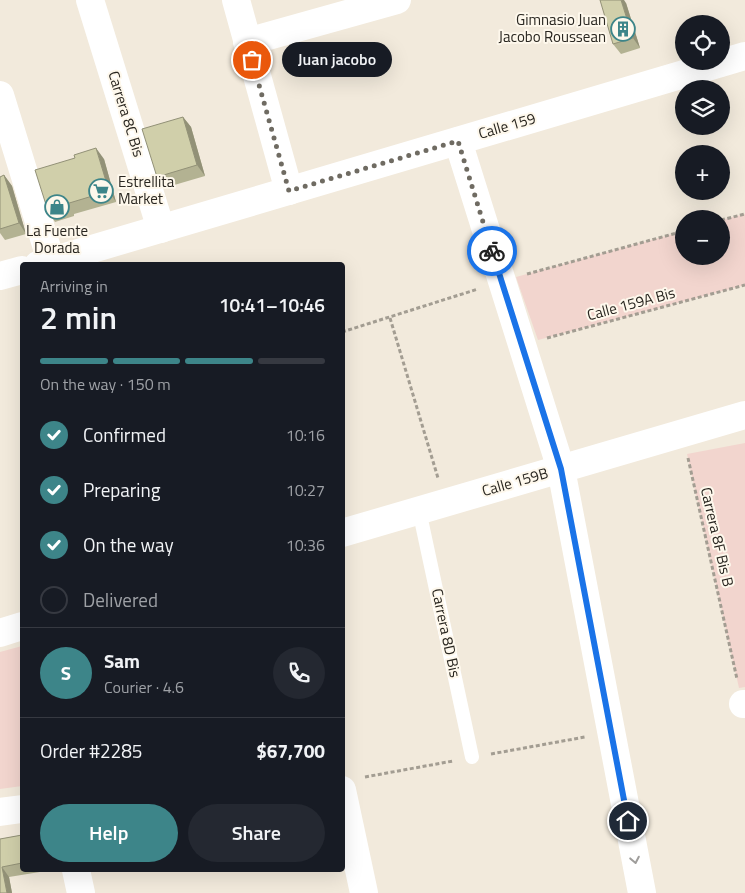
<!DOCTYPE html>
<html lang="en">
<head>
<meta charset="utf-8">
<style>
  body { margin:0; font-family:"Titillium Web",sans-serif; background:#242831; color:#f1f3f6; height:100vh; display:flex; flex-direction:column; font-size:19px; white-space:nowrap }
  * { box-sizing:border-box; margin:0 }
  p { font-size:16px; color:#9ea1a6 }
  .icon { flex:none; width:28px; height:28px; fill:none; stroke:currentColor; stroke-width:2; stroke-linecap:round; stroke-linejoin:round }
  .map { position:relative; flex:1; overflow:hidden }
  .drawer { position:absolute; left:20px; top:262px; width:325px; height:610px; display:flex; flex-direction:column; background:#171b24; border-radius:5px; box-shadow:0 5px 20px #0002 }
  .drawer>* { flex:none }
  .controls { position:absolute; left:675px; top:15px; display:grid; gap:10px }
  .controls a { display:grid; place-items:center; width:55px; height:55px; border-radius:50%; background:#171b24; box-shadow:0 5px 20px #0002; font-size:25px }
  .pin { position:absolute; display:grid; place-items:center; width:42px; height:42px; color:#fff; margin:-21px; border:2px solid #fff; border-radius:50%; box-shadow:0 1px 5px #0007 }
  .courier { position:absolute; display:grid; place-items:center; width:50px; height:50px; margin:-25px; border:4px solid #1a73e8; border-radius:50%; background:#fff; color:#222; box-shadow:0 1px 6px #0007 }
  .bubble { position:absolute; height:35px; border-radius:18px; background:#171b24; box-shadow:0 5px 20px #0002; font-size:16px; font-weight:600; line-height:35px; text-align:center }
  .headline em { font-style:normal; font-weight:600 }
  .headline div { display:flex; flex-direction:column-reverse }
  .headline { display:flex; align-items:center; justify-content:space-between; height:85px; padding:0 20px }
  h1 { font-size:32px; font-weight:600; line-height:38px }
  .bar { display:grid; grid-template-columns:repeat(4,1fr); gap:8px 5px; align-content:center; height:60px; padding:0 20px }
  .bar i { height:6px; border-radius:4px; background:#363941 }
  .bar .selected { background:#3d8589 }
  .bar p { grid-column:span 4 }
  .line { display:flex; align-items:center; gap:12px; padding:0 20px; border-top:1px solid #363941 }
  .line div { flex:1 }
  .round { display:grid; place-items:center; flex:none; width:52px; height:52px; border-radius:26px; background:#242831 }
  ol { padding:0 20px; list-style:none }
  li { display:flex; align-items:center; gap:15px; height:55px }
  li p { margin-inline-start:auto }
  li .icon { padding:5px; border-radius:50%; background:#3d8589; color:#fff; stroke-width:4 }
  li:last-child { color:#9ea1a6 }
  li i { width:28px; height:28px; border:2px solid #363941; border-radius:50% }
  .button { display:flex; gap:10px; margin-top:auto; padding:10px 20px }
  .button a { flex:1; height:58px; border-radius:30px; background:#3d8589; color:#fff; font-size:20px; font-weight:600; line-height:58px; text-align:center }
  .button a+a { background:#242831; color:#f1f3f6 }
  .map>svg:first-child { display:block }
</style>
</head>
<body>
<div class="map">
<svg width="745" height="893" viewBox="0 0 745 893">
  <rect width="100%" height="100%" fill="#f2eadc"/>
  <!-- green -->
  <g fill="#f2d5ce">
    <path d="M745,214V285L538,340L516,277L684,231V256H721V220Z"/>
    <path d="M745,443V687L739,688L687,454Z"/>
    <path d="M22,646V786L0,789V652Z"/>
  </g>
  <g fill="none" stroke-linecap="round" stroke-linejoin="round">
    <!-- path -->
    <g stroke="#a39d92" stroke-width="3" stroke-dasharray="4 2.5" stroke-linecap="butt">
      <path d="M721,220L745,214"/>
      <path d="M527,274L684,231"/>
      <path d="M390,318L438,478"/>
      <path d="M342,332L478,289"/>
      <path d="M547,338L745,285"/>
      <path d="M688,458L737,679"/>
      <path d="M491,754L585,737"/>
      <path d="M365,777L453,761"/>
    </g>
    <!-- service -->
    <path stroke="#fff" stroke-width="14" d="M419,510L472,757"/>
    <!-- minor -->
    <g stroke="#fff" stroke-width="28">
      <path d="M90,0L161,229"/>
      <path d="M236,0L289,191"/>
      <path d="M247,42L397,0"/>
      <path d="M0,95L51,261"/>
      <path d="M458,141L561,469L642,893"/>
      <path d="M38,265L745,56"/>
      <path d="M0,276L22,270"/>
      <path d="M342,533L745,415"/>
      <path d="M0,633L22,626"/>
      <path d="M743,704H745"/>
      <path d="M342,790L364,893"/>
      <path d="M0,812L22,809"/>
      <path d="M76,870L81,893"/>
    </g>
  </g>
  <!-- wall -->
  <g fill="#b3b292">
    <path d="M626,3L640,48L621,54L613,44Z"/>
    <path d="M183,117L191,127L205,176L164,188L157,177Z"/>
    <path d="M104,159L116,202L74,214V216L55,222L48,211Z"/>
    <path d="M4,175L12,186L26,234L5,240L0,233V177Z"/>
    <path d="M22,835V870H52L9,877L12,893H0V839Z"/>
  </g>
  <!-- shaded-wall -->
  <g fill="#929177">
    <path d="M621,0H624L626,3L640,48L633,38Z"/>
    <path d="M183,117L191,127L205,176L197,165Z"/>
    <path d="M96,148L104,159L116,202L109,191Z"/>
    <path d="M4,175L12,186L26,234L19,223Z"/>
    <path d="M2,867L9,877L12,893H7Z"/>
  </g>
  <!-- building -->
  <g fill="#d0cfaa" stroke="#929177">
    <path d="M600,0H621L633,38L613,44Z"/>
    <path d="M183,117L197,165L157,177L142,129Z"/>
    <path d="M96,148L109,191L66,204L67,206L48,211L35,170L75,158L74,155Z"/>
    <path d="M4,175L19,223L0,229V177Z"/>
    <path d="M22,835V863L2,867L7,893H0V839Z"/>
  </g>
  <!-- one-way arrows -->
  <defs><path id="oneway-chevron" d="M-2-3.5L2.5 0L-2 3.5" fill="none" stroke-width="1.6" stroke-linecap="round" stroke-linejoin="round" transform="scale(1.25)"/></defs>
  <use stroke="#9f9d9b" href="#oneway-chevron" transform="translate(635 860) rotate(79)"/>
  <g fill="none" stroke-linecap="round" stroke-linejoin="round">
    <!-- done -->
    <path stroke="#6f6b62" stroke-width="5" stroke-dasharray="0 9" d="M252,60L289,191L458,141L492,251"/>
    <!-- route -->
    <path stroke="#1a73e8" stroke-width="6" d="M492,251L561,469L628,821"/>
  </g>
  <!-- icons -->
  <defs>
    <g id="building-ring" transform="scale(1.25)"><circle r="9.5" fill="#fef8ec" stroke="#3d8589" stroke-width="1.5"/><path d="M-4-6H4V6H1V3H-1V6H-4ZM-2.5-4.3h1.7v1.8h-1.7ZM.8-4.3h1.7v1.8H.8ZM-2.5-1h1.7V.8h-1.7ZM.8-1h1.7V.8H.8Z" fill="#3d8589"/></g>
    <g id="supermarket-ring" transform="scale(1.25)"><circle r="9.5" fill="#fef8ec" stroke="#3d8589" stroke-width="1.5"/><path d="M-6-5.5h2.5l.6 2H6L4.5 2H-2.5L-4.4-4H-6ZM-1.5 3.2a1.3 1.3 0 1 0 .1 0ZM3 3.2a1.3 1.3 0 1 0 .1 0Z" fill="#3d8589"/></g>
    <g id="shop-ring" transform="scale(1.25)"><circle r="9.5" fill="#fef8ec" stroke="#3d8589" stroke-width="1.5"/><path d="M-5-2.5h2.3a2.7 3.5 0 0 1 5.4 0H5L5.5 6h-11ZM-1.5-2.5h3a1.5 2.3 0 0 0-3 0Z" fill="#3d8589"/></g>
  </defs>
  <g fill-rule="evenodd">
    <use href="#building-ring" x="623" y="29"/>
    <use href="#supermarket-ring" x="101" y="191"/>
    <use href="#shop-ring" x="57" y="207"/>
  </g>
  <g text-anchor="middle" stroke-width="4" stroke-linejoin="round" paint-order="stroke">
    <!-- poi labels -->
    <g font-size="15" fill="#292620" stroke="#fef8ec" text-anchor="end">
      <text x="606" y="25">Gimnasio Juan<tspan x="606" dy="17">Jacobo Roussean</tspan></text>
      <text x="118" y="187" text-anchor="start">Estrellita<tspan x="118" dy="17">Market</tspan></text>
      <text x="57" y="236" text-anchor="middle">La Fuente<tspan x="57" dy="17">Dorada</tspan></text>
    </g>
    <!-- street labels -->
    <g font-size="15" fill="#292620" stroke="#fef8ec">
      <text transform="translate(126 114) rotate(73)" y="5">Carrera 8C Bis</text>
      <text transform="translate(507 126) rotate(-16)" y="5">Calle 159</text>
      <text transform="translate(631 304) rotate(-15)" y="5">Calle 159A Bis</text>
      <text transform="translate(515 482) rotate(-16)" y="5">Calle 159B</text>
      <text transform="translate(717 537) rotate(77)" y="5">Carrera 8F Bis B</text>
      <text transform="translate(446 633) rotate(78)" y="5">Carrera 8D Bis</text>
    </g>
  </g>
</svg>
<div class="controls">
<a><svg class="icon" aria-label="locate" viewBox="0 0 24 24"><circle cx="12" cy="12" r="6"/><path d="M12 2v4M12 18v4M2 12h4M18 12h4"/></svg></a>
<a><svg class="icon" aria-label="layers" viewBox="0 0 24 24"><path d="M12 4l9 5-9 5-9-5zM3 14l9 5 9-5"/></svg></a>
<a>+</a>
<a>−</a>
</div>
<div class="pin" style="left:252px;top:60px;background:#ea580c"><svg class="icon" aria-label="bag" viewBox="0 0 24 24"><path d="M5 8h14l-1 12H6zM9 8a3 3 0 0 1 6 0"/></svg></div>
<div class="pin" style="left:628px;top:821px;background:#1f2937"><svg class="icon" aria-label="home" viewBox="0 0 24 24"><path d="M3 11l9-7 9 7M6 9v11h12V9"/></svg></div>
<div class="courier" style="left:492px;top:251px"><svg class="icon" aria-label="bike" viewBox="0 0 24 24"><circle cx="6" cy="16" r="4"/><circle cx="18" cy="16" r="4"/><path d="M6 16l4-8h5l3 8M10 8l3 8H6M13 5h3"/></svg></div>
<div class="bubble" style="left:282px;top:42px;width:110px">Juan jacobo</div>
<section class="drawer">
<div class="headline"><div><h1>2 min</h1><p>Arriving in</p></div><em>10:41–10:46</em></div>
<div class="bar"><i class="selected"></i><i class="selected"></i><i class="selected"></i><i></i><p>On the way · 150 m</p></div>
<ol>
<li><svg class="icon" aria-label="check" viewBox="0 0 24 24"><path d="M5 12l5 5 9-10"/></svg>Confirmed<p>10:16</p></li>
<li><svg class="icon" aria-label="check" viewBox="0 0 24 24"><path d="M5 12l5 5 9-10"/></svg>Preparing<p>10:27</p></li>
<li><svg class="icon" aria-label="check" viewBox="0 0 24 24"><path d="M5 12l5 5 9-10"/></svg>On the way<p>10:36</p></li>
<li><i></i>Delivered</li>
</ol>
<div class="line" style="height:90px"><b class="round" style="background:#3d8589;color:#fff">S</b><div><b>Sam</b><p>Courier · 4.6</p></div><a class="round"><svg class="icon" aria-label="phone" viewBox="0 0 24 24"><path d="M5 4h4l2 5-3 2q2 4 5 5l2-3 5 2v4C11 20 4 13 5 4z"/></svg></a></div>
<div class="line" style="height:65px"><div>Order #2285</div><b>$67,700</b></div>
<div class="button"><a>Help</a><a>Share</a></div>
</section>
</div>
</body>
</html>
